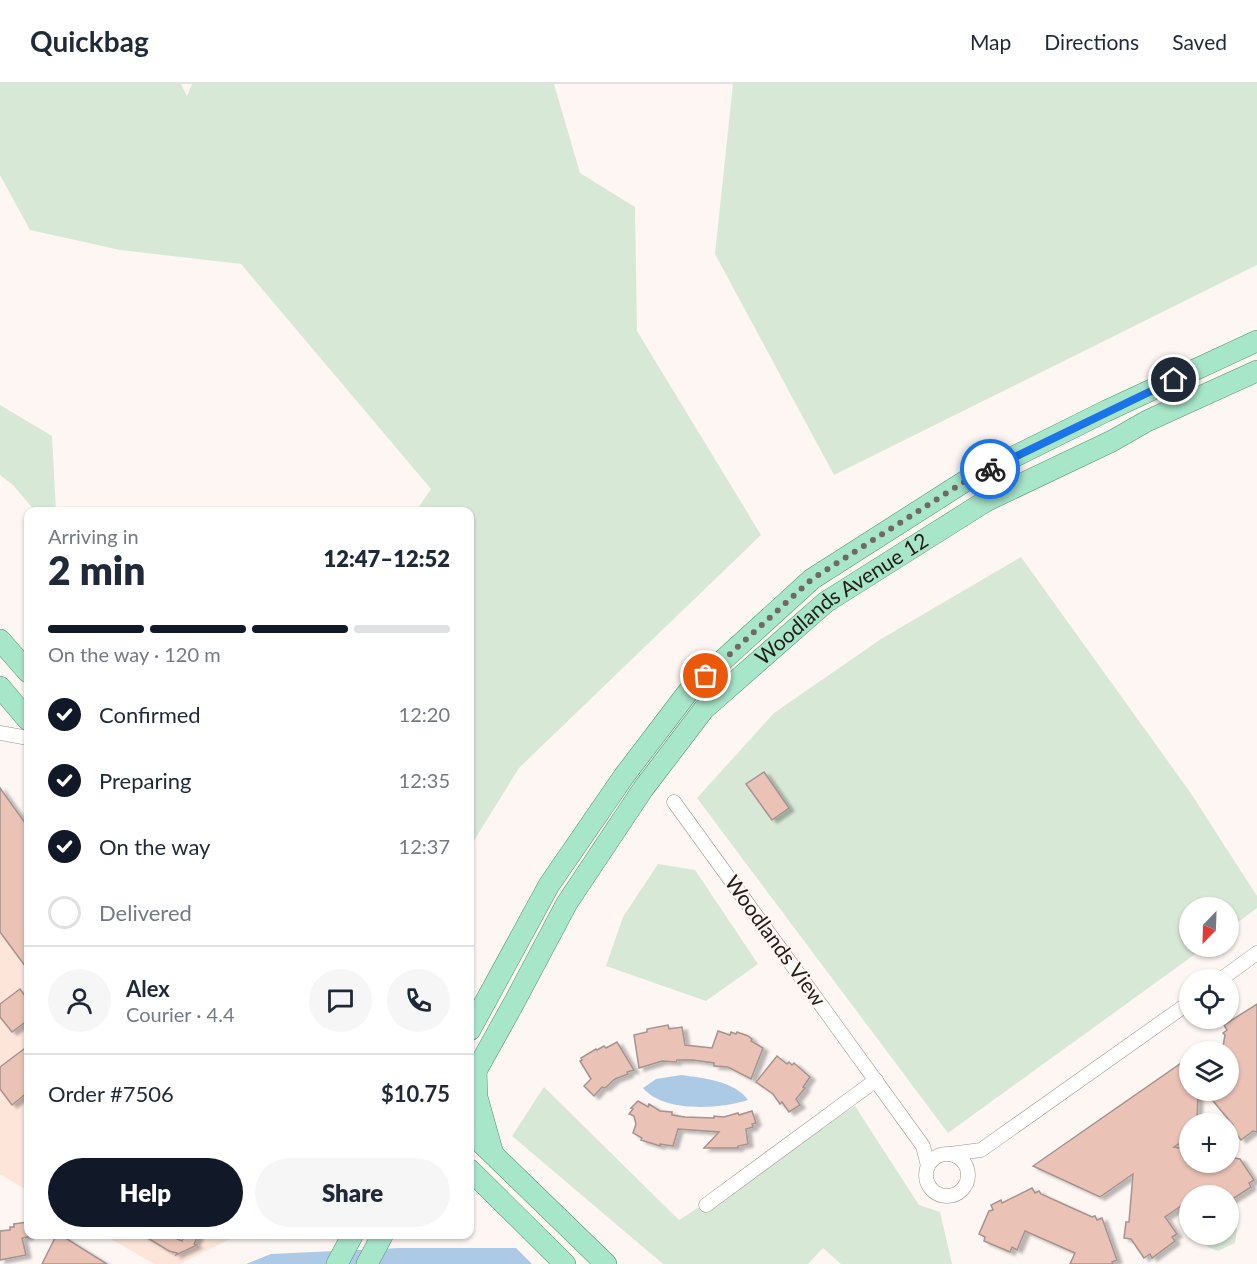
<!DOCTYPE html>
<html lang="en">
<head>
<meta charset="utf-8">
<style>
  body { margin:0; font-family:Lato,sans-serif; background:#f6f6f7; color:#1f2937; height:100vh; display:flex; flex-direction:column; font-size:22px; white-space:nowrap }
  * { box-sizing:border-box; margin:0 }
  p { font-size:20px; color:#747a83 }
  .icon { flex:none; width:33px; height:33px; fill:none; stroke:currentColor; stroke-width:2; stroke-linecap:round; stroke-linejoin:round }
  .map { position:relative; flex:1; overflow:hidden }
  .sheet { position:absolute; left:24px; top:423px; width:450px; height:732px; display:flex; flex-direction:column; background:#fff; border-radius:12px; box-shadow:0 2px 4px #0004 }
  .sheet>* { flex:none }
  .needle { width:39px; rotate:203deg }
  .buttons { position:absolute; left:1179px; top:813px; display:grid; gap:12px }
  .buttons a { display:grid; place-items:center; width:60px; height:60px; border-radius:50%; background:#fff; box-shadow:0 2px 4px #0004; font-size:30px }
  .pin { position:absolute; display:grid; place-items:center; width:51px; height:51px; color:#fff; margin:-26px; border:3px solid #fff; border-radius:50%; box-shadow:0 2px 6px #0007 }
  .courier { position:absolute; display:grid; place-items:center; width:60px; height:60px; margin:-30px; border:4px solid #1a73e8; border-radius:50%; background:#fff; color:#222; box-shadow:0 2px 8px #0007 }
  .overview em { font-style:normal; font-weight:800 }
  .overview div { display:flex; flex-direction:column-reverse }
  .overview { display:flex; align-items:center; justify-content:space-between; height:102px; padding:0 24px }
  h1 { font-size:39px; font-weight:800; line-height:45px }
  .bar { display:grid; grid-template-columns:repeat(4,1fr); gap:9px 6px; align-content:center; height:72px; padding:0 24px }
  .bar i { height:8px; border-radius:4px; background:#e0e1e3 }
  .bar .on { background:#111827 }
  .bar p { grid-column:span 4 }
  .line { display:flex; align-items:center; gap:15px; padding:0 24px; border-top:2px solid #e0e1e3 }
  .line div { flex:1 }
  .round { display:grid; place-items:center; flex:none; width:63px; height:63px; border-radius:32px; background:#f6f6f7 }
  ol { padding:0 24px; list-style:none }
  li { display:flex; align-items:center; gap:18px; height:66px }
  li p { margin-inline-start:auto }
  li .icon { padding:6px; border-radius:50%; background:#111827; color:#fff; stroke-width:4 }
  li:last-child { color:#747a83 }
  li i { width:33px; height:33px; border:3px solid #e0e1e3; border-radius:50% }
  .action { display:flex; gap:12px; margin-top:auto; padding:12px 24px }
  .action a { flex:1; height:69px; border-radius:36px; background:#111827; color:#fff; font-size:24px; font-weight:800; line-height:69px; text-align:center }
  .action a+a { background:#f6f6f7; color:#1f2937 }
  header { display:flex; align-items:center; gap:36px; box-sizing:border-box; height:84px; padding:0 30px; background:#fff; border-bottom:2px solid #e0e1e3 }
  header strong { font-size:28px }
  nav { display:flex; gap:33px; margin-inline-start:auto; font-size:21px }
  .map>svg:first-child { display:block }
</style>
</head>
<body>
<header>
<strong>Quickbag</strong>
<nav><a>Map</a><a>Directions</a><a>Saved</a></nav>
</header>
<div class="map">
<svg width="1257" height="1180" viewBox="0 0 1257 1180">
  <defs>
    <filter id="shadow"><feDropShadow dx="5" dy="3" stdDeviation="1.5" flood-color="#0004"/></filter>
  </defs>
  <rect width="100%" height="100%" fill="#fdf6f3"/>
  <!-- built -->
  <g fill="#fee5d9">
    <path d="M28,745V1107L0,1090V766Z"/>
    <path d="M104,1151H251L232,1154L180,1180H154Z"/>
  </g>
  <!-- green -->
  <g fill="#d8e8d6">
    <path d="M0,0H181L187,12L192,0H554L580,89L635,123L637,247L761,451L519,684L470,763V428L416,427L431,405L241,180L120,166L30,146L0,91Z"/>
    <path d="M733,0H1257V181L834,391L715,170Z"/>
    <path d="M0,321L52,352L56,427H35L13,401L0,391Z"/>
    <path d="M1021,473L1190,708L1257,812V824L1229,845L1228,824H1190V862L1205,863L948,1049L697,714L774,629L881,555Z"/>
    <path d="M658,780L695,786L758,880L706,917L606,882L623,833Z"/>
    <path d="M544,1003L679,1136L855,1022L919,1121L940,1128L952,1180H841L823,1164L808,1180H663L512,1052Z"/>
    <path d="M1229,1136L1237,1145L1235,1159L1218,1167L1208,1163L1202,1151L1228,1150Z"/>
  </g>
  <!-- water -->
  <g fill="#accae5">
    <path d="M681,991C703,994 735,997 748,1016C720,1025 664,1029 643,1004L656,995Z"/>
    <path d="M400,1164H516L532,1180H246L271,1170Z"/>
  </g>
  <!-- building -->
  <g fill="#ebc3b6" stroke="#a4938e" stroke-width="1.5" filter="url(#shadow)">
    <path d="M764,688L789,724L772,736L746,700Z"/>
    <path d="M0,704L28,743V886L0,848Z"/>
    <path d="M20,905L28,916V936L12,948L0,933V920Z"/>
    <path d="M1257,920V1048L1253,1047L1241,1056L1231,1043L1233,1041L1209,1012L1216,1006H1228V968H1222L1225,951L1223,949L1227,946L1224,941Z"/>
    <path d="M668,941L669,945L682,943L685,961L712,964L718,947L730,951L731,948L736,950L737,948L748,952L752,955L751,957L763,964L751,995L728,983L714,982V979L693,976H677L676,978L662,977L639,984L634,951L647,948V945Z"/>
    <path d="M617,958L634,986L627,988L628,990L615,995L605,1004L602,1003L594,1012L584,1002L591,995L580,977L582,976L581,974L596,965L597,966L604,962L606,964Z"/>
    <path d="M28,962V1008L12,1021L0,1005V983Z"/>
    <path d="M777,972L787,980L789,978L792,981L794,979L810,993L803,1003L805,1004L796,1015L800,1021L789,1028L782,1018L780,1020L773,1010L756,998Z"/>
    <path d="M1190,973V1006H1198L1197,1040H1190V1052L1174,1063L1190,1066V1078H1228V1073L1240,1075L1254,1096L1249,1099L1251,1103L1228,1118V1112H1216L1209,1102L1195,1112H1190V1116L1165,1133L1177,1150L1172,1153L1175,1157L1152,1174L1150,1170L1144,1174L1131,1155L1124,1154L1126,1138H1129L1133,1090L1100,1113L1033,1082Z"/>
    <path d="M638,1017L648,1023L649,1020L660,1027L672,1028V1031L685,1033L714,1034V1032L724,1033L738,1029L739,1031L752,1027L756,1039L752,1040L753,1043L746,1045L748,1060L738,1062V1064H704L719,1048L678,1045L673,1062L660,1060V1062L641,1056L642,1054L633,1049L636,1040L634,1032L629,1030L633,1025L631,1024Z"/>
    <path d="M1032,1104L1035,1109L1039,1107L1041,1110L1072,1124L1092,1133L1095,1132L1097,1136L1102,1134L1117,1176L1112,1178L1113,1180H1070L1075,1169L1025,1147L1017,1166L1012,1163L1010,1168L984,1157L985,1153L979,1150L989,1127L993,1126L991,1121L1001,1116L1002,1119Z"/>
    <path d="M27,1138L28,1153L22,1154L26,1171L0,1176V1147L10,1146V1143H14V1140Z"/>
    <path d="M57,1150H59L107,1180H42Z"/>
    <path d="M141,1150H166L182,1157L185,1150H199L194,1160L197,1161L176,1171L177,1169L169,1167Z"/>
  </g>
  <g fill="none" stroke-linecap="round" stroke-linejoin="round">
    <!-- minor casing -->
    <g stroke="#a09189" stroke-width="15">
      <g id="minor">
        <path d="M0,649L28,654"/>
        <path d="M674,718L923,1062L928,1082"/>
        <path d="M1220,896L1257,869"/>
        <circle cx="947" cy="1091" r="21"/>
        <path d="M950,1070L981,1066L1190,918"/>
        <path d="M706,1121L876,996"/>
      </g>
    </g>
    <!-- primary casing -->
    <g stroke="#539475" stroke-width="22">
      <g id="primary">
        <path d="M0,556L28,588"/>
        <path d="M0,603L28,636"/>
        <path d="M470,946L549,801L624,692L688,608L812,495L967,396L1106,327L1257,257"/>
        <path d="M476,986L477,1013L493,1070"/>
        <path id="s1" d="M470,998L515,917L567,819L643,705L704,625L826,518L986,417L1112,357L1147,337L1257,287"/>
        <path d="M470,1048L606,1180"/>
        <path d="M470,1086L565,1180"/>
        <path d="M337,1180L353,1150"/>
        <path d="M367,1180L383,1150"/>
      </g>
    </g>
    <!-- minor -->
    <use href="#minor" stroke="#fff" stroke-width="14"/>
    <!-- primary -->
    <use href="#primary" stroke="#a8e6ca" stroke-width="21"/>
  </g>
  <g fill="none" stroke-linecap="round" stroke-linejoin="round">
    <!-- done -->
    <path stroke="#6f6865" stroke-width="6" stroke-dasharray="0 10.8" d="M706,592L812,495L967,396L990,385"/>
    <!-- route -->
    <path stroke="#1a73e8" stroke-width="8" d="M990,385L1174,296"/>
  </g>
  <g text-anchor="middle" stroke-width="4.5" stroke-linejoin="round" paint-order="stroke">
    <!-- street labels -->
    <g font-size="21" fill="#221c19" stroke="#fdf6f3">
      <text dy="7" stroke="none"><textPath href="#s1" startOffset="618">Woodlands Avenue 12</textPath></text>
      <text transform="translate(775 857) rotate(54)" y="7">Woodlands View</text>
    </g>
  </g>
</svg>
<div class="buttons">
<a><svg class="needle" viewBox="-14 -14 28 28"><path d="M0-13l5 13h-10z" fill="#e53935"/><path d="M0 13l5-13h-10z" fill="#747a83"/></svg></a>
<a><svg class="icon" aria-label="locate" viewBox="0 0 24 24"><circle cx="12" cy="12" r="6"/><path d="M12 2v4M12 18v4M2 12h4M18 12h4"/></svg></a>
<a><svg class="icon" aria-label="layers" viewBox="0 0 24 24"><path d="M12 4l9 5-9 5-9-5zM3 14l9 5 9-5"/></svg></a>
<a>+</a>
<a>−</a>
</div>
<div class="pin" style="left:706px;top:592px;background:#ea580c"><svg class="icon" aria-label="bag" viewBox="0 0 24 24"><path d="M5 8h14l-1 12H6zM9 8a3 3 0 0 1 6 0"/></svg></div>
<div class="pin" style="left:1174px;top:296px;background:#1f2937"><svg class="icon" aria-label="home" viewBox="0 0 24 24"><path d="M3 11l9-7 9 7M6 9v11h12V9"/></svg></div>
<div class="courier" style="left:990px;top:385px"><svg class="icon" aria-label="bike" viewBox="0 0 24 24"><circle cx="6" cy="16" r="4"/><circle cx="18" cy="16" r="4"/><path d="M6 16l4-8h5l3 8M10 8l3 8H6M13 5h3"/></svg></div>
<section class="sheet">
<div class="overview"><div><h1>2 min</h1><p>Arriving in</p></div><em>12:47–12:52</em></div>
<div class="bar"><i class="on"></i><i class="on"></i><i class="on"></i><i></i><p>On the way · 120 m</p></div>
<ol>
<li><svg class="icon" aria-label="check" viewBox="0 0 24 24"><path d="M5 12l5 5 9-10"/></svg>Confirmed<p>12:20</p></li>
<li><svg class="icon" aria-label="check" viewBox="0 0 24 24"><path d="M5 12l5 5 9-10"/></svg>Preparing<p>12:35</p></li>
<li><svg class="icon" aria-label="check" viewBox="0 0 24 24"><path d="M5 12l5 5 9-10"/></svg>On the way<p>12:37</p></li>
<li><i></i>Delivered</li>
</ol>
<div class="line" style="height:108px"><a class="round"><svg class="icon" aria-label="person" viewBox="0 0 24 24"><circle cx="12" cy="8" r="4"/><path d="M4 21q1-7 8-7t8 7"/></svg></a><div><b>Alex</b><p>Courier · 4.4</p></div><a class="round"><svg class="icon" aria-label="chat" viewBox="0 0 24 24"><path d="M4 5h16v11H9l-5 4z"/></svg></a><a class="round"><svg class="icon" aria-label="phone" viewBox="0 0 24 24"><path d="M5 4h4l2 5-3 2q2 4 5 5l2-3 5 2v4C11 20 4 13 5 4z"/></svg></a></div>
<div class="line" style="height:78px"><div>Order #7506</div><b>$10.75</b></div>
<div class="action"><a>Help</a><a>Share</a></div>
</section>
</div>
</body>
</html>
